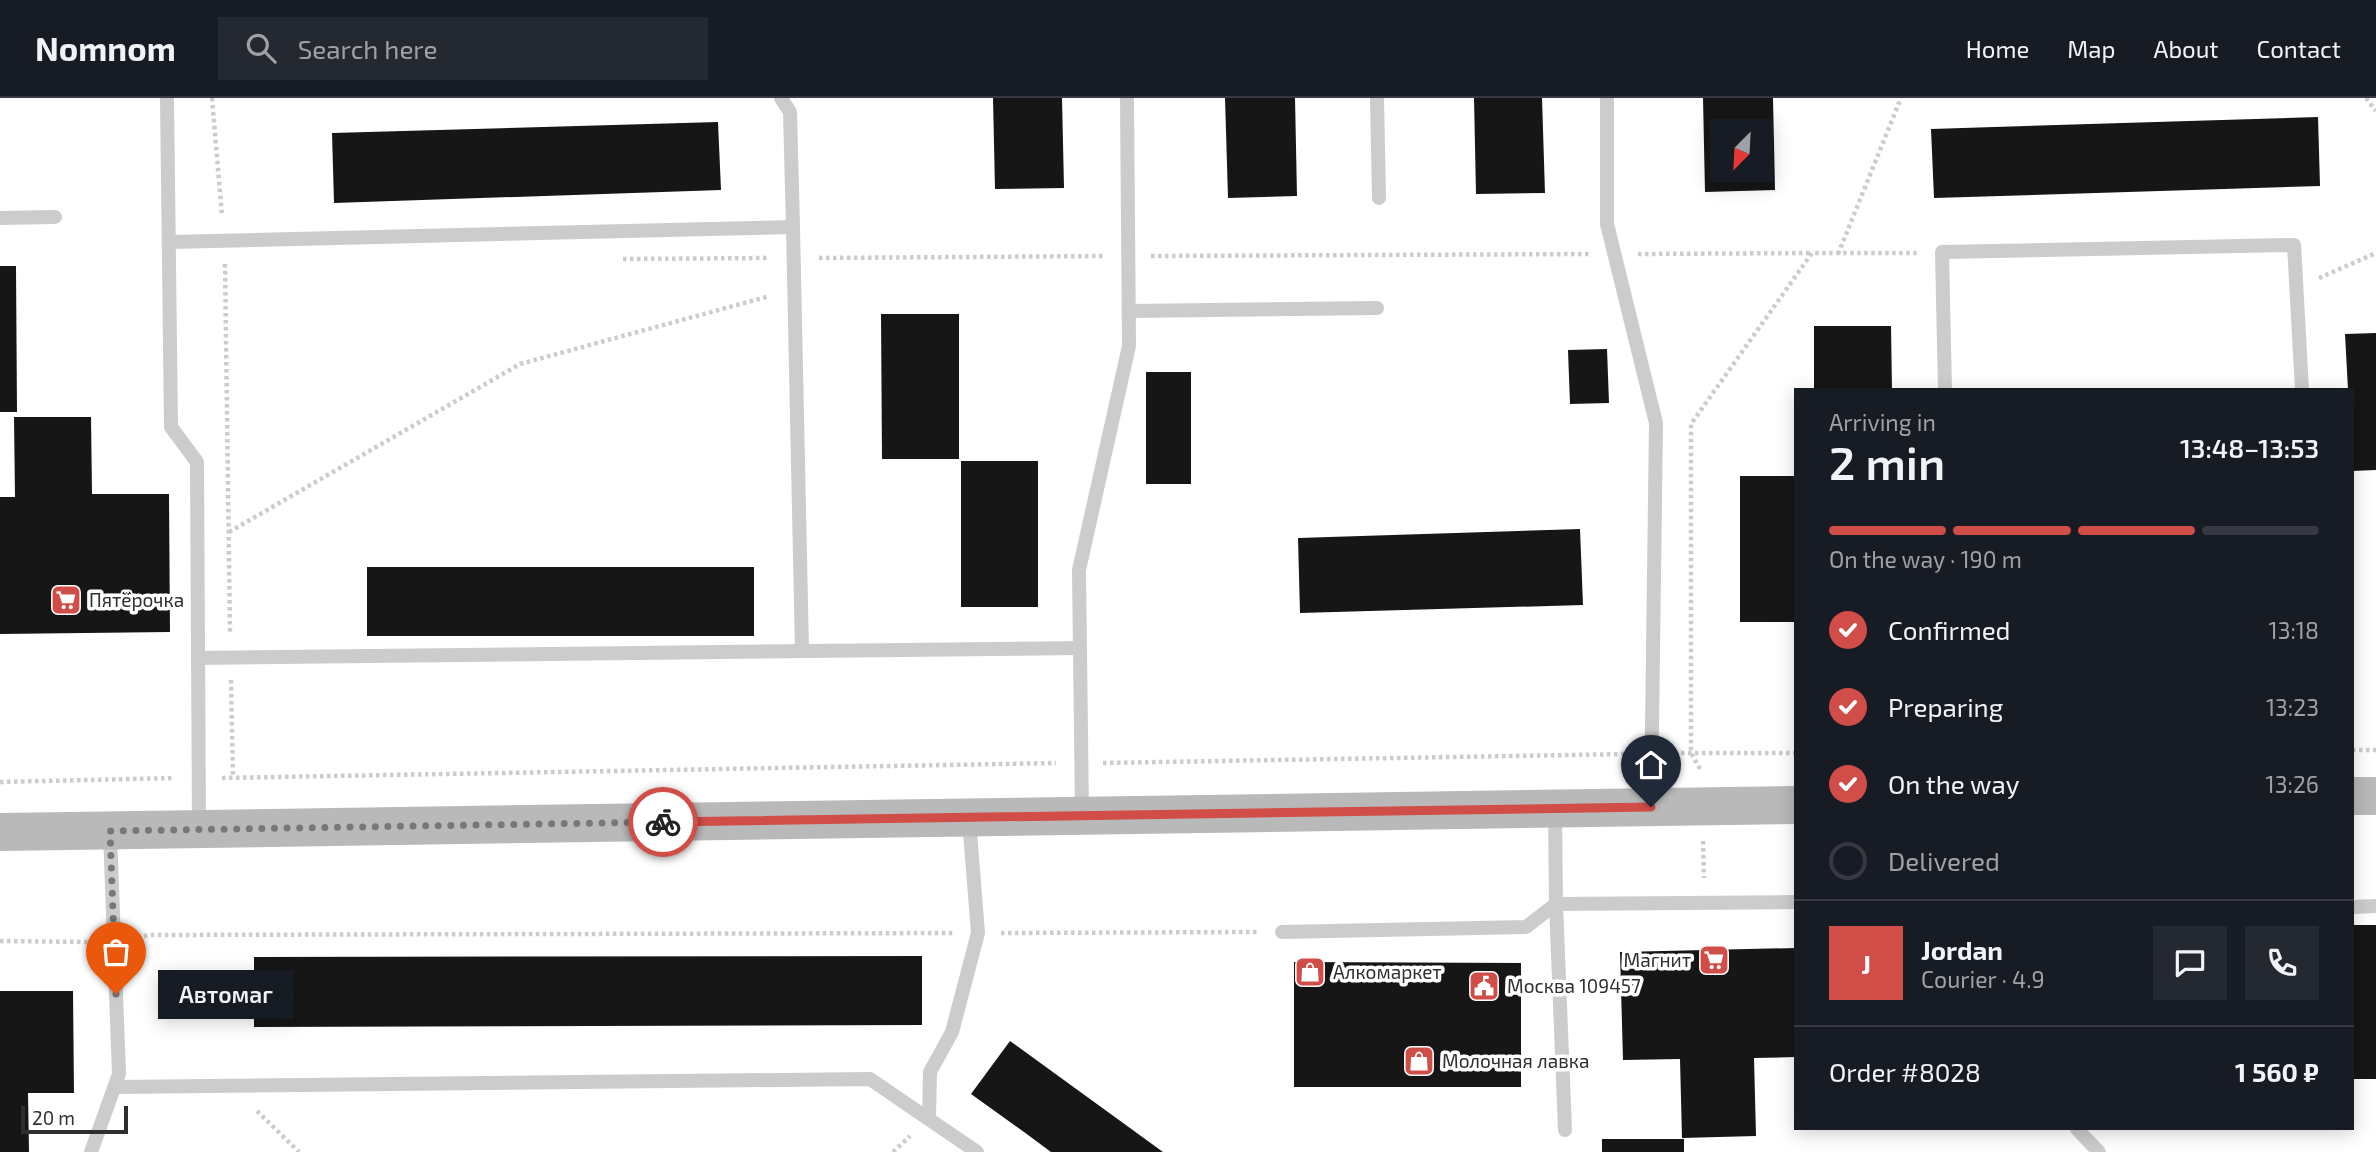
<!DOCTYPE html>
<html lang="en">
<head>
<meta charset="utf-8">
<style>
  body { margin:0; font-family:"Exo 2",sans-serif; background:#242831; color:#f1f3f6; height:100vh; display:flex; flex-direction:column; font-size:26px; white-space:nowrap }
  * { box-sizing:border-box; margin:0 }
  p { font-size:23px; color:#9ea1a6 }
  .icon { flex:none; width:38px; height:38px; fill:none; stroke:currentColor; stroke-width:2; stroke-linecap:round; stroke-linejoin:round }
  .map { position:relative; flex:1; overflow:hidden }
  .side { position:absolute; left:1794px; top:290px; width:560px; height:742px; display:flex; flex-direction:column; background:#171b24; border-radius:0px; box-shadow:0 4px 18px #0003 }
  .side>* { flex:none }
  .needle { width:46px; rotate:204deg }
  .controls { position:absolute; left:1710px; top:21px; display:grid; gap:14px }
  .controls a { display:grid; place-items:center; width:63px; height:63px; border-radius:0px; background:#171b24; box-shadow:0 4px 18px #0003; font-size:35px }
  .scale { position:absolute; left:21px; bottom:18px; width:107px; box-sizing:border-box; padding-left:7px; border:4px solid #2f2f2f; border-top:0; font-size:19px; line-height:24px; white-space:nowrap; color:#2f2f2f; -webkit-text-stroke:5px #fff; paint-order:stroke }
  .pin { position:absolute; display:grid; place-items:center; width:60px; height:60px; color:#fff; margin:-72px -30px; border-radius:50% 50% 50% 0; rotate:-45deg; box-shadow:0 0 7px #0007 }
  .pin .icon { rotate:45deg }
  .courier { position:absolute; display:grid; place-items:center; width:70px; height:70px; margin:-35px; border:5px solid #d14d47; border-radius:50%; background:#fff; color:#222; box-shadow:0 2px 9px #0007 }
  .bubble { position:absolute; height:49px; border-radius:0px; background:#171b24; box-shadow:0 4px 18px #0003; font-size:23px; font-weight:600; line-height:49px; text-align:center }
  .summary em { font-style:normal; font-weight:600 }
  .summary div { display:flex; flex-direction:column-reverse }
  .summary { display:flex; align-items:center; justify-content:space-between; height:119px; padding:0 35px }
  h1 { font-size:46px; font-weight:600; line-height:52px }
  .bar { display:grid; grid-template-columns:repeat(4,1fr); gap:10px 7px; align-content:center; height:84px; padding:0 35px }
  .bar i { height:9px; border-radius:5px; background:#363941 }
  .bar .selected { background:#d14d47 }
  .bar p { grid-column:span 4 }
  .line { display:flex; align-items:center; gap:18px; padding:0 35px; border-top:2px solid #363941 }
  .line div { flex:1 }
  .round { display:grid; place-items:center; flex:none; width:74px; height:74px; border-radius:0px; background:#242831 }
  ol { padding:0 35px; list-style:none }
  li { display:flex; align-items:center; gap:21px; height:77px }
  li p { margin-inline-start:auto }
  li .icon { padding:7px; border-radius:50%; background:#d14d47; color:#fff; stroke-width:4 }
  li:last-child { color:#9ea1a6 }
  li i { width:38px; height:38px; border:4px solid #363941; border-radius:50% }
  header { display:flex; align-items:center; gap:42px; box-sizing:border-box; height:98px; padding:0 35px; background:#171b24; border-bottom:2px solid #363941 }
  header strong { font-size:33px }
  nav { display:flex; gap:38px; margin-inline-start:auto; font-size:24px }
  .search { width:490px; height:63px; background:#242831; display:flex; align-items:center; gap:18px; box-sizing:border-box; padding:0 24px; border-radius:0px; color:#9ea1a6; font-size:26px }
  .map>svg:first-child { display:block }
</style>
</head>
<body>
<header>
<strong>Nomnom</strong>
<div class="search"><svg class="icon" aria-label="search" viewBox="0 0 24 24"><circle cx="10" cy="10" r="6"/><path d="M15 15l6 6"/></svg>Search here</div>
<nav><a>Home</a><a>Map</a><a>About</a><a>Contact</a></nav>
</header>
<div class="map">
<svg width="2376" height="1054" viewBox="0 0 2376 1054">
  <rect width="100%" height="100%" fill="#fff"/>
  <!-- building -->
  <g fill="#161616" fill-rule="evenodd">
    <path d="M993,0H1062L1064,90L995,91Z"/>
    <path d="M1225,0H1295L1297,98L1228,100Z"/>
    <path d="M1474,0H1542L1545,95L1476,96Z"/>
    <path d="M1703,0H1773L1775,92L1705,94ZM1722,33H1760V72H1722Z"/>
    <path d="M2318,19L2320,88L1934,100L1931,31Z"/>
    <path d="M718,24L721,92L334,105L332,35Z"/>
    <path d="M0,168H16L17,314H0Z"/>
    <path d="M881,216H959V361H882Z"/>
    <path d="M1814,228H1891L1892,292H1814Z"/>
    <path d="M2376,235V372L2352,373V292H2348L2345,236Z"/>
    <path d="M1607,251L1609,305L1570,306L1568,252Z"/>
    <rect x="1146" y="274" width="45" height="112"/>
    <path d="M14,319H91L92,396H169L170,534L0,536V399H15Z"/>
    <rect x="961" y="363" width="77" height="146"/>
    <rect x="1740" y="378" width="56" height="146"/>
    <path d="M1580,431L1583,507L1300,515L1298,440Z"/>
    <rect x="367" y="469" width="387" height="69"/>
    <rect x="2352" y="827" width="24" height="154"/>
    <path d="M1796,850V959L1754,960L1756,1038L1682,1040L1680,961L1623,962L1620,854Z"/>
    <path d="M922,858V927L254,929V859Z"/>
    <path d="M1294,864L1521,865V989H1294Z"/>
    <path d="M0,893H73L74,995H28L29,1054H0Z"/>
    <path d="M1010,943L1163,1054H1051L1024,1034L971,996Z"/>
    <rect x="1602" y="1041" width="82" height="13"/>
  </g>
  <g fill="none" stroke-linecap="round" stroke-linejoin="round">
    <!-- path -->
    <g stroke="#ccc" stroke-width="4.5" stroke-dasharray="3.5 3.5" stroke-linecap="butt">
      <path d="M212,0L222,118"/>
      <path d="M2366,0L2376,13"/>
      <path d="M1638,156L1812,155"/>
      <path d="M1838,156L1901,0"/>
      <path d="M1151,158L1591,156"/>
      <path d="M819,160L1104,158"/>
      <path d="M623,161L768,160"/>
      <path d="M225,166L230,535"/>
      <path d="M2319,180L2376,155"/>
      <path d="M229,434L520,266L770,198"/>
      <path d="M231,582L233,679"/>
      <path d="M2352,652H2376"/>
      <path d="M1674,655H1796"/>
      <path d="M1103,665L1627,656"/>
      <path d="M1700,671L1691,655V326L1812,155H1918"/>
      <path d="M222,680L1056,665"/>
      <path d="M0,684L174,680"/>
      <path d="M1703,743L1704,780"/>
      <path d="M1001,835L1259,834"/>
      <path d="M137,839L150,837L954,835"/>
      <path d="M0,843L90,844"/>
      <path d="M257,1013L299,1054"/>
      <path d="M893,1054L910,1038"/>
    </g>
    <!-- lane -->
    <g stroke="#ccc" stroke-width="14">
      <path d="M167,0L171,329L197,364L199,730"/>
      <path d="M781,0L790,14L793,129"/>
      <path d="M1377,0L1379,100"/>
      <path d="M1607,0V126L1656,325L1651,706"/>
      <path d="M0,120L55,119"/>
      <path d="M169,144L793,129L802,553"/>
      <path d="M1129,213L1377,210"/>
      <path d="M1945,292L1942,154L2294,147L2302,292"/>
      <path d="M198,560L1080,550"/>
      <path d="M1555,712L1556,806L1565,1032"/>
      <path d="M1082,717L1079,472L1129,248L1127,0"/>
      <path d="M2352,809L2376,808"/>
      <path d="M1282,834L1526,829L1556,806L1796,804"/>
      <path d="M115,989L870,981L977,1054"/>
      <path d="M929,1019L930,974L952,934L978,835L969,722"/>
      <path d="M2077,1031L2099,1054"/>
      <path d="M91,1054L119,976L110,735"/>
    </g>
    <!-- secondary -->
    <g stroke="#b9b9b9" stroke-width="38">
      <path d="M2352,698H2376"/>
      <path d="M0,734L1796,707"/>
    </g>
  </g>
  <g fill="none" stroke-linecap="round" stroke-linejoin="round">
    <!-- done -->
    <path stroke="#787878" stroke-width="7" stroke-dasharray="0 12.6" d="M116,896L110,733L663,724"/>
    <!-- route -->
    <path stroke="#d14d47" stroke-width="9" d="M663,724L1651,709"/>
  </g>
  <!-- icons -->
  <defs>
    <g id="supermarket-square" transform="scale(1.575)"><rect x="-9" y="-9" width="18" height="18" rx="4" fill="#d14d47" stroke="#fff"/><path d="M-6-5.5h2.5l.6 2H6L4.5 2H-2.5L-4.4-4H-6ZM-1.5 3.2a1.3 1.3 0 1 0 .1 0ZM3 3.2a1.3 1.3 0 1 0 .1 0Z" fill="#fff"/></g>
    <g id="shop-square" transform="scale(1.575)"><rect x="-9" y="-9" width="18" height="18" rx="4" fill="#d14d47" stroke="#fff"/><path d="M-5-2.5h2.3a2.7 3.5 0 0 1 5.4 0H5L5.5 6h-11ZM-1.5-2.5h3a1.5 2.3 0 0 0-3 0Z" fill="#fff"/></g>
    <g id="civic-square" transform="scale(1.575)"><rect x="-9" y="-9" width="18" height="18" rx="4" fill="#d14d47" stroke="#fff"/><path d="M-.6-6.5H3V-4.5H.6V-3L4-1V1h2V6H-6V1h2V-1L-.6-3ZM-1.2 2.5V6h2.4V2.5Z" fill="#fff"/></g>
  </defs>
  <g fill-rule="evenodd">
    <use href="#supermarket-square" x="66" y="502"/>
    <use href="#supermarket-square" x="1714" y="862"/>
    <use href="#shop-square" x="1310" y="874"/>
    <use href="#civic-square" x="1484" y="888"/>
    <use href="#shop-square" x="1419" y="963"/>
  </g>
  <g text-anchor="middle" stroke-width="7" stroke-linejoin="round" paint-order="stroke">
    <!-- poi labels -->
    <g font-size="19" fill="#2f2f2f" stroke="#fff" text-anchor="start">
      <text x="89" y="509">Пятёрочка</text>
      <text x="1691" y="869" text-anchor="end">Магнит</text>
      <text x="1333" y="881">Алкомаркет</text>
      <text x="1507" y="895">Москва 109457</text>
      <text x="1442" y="970">Молочная лавка</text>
    </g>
  </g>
</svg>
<div class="controls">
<a><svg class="needle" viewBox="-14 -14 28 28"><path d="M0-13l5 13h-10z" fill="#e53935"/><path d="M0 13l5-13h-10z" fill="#9ea1a6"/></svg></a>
</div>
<div class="scale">20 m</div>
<div class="pin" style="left:116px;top:896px;background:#ea580c"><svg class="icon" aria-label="bag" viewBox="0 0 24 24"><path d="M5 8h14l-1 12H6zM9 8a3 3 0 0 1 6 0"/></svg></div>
<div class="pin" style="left:1651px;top:709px;background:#1f2937"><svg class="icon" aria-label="home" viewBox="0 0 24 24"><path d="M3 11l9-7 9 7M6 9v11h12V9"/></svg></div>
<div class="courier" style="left:663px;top:724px"><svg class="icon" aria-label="bike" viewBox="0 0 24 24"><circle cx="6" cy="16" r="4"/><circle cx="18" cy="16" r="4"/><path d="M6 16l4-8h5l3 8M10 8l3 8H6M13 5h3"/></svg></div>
<div class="bubble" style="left:158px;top:872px;width:136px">Автомаг</div>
<section class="side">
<div class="summary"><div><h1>2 min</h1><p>Arriving in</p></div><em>13:48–13:53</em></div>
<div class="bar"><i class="selected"></i><i class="selected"></i><i class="selected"></i><i></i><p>On the way · 190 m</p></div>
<ol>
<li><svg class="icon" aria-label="check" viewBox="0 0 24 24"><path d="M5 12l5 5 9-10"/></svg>Confirmed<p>13:18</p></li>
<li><svg class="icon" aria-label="check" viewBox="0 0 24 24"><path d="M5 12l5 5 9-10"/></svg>Preparing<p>13:23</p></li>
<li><svg class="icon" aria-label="check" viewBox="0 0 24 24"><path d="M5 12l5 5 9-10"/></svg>On the way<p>13:26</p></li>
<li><i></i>Delivered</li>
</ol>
<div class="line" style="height:126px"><b class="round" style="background:#d14d47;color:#fff">J</b><div><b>Jordan</b><p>Courier · 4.9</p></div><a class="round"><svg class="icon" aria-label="chat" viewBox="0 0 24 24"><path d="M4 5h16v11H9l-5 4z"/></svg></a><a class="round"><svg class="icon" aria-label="phone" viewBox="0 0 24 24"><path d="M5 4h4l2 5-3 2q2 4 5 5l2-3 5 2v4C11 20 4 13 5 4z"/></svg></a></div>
<div class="line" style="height:91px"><div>Order #8028</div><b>1 560 ₽</b></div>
</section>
</div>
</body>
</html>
